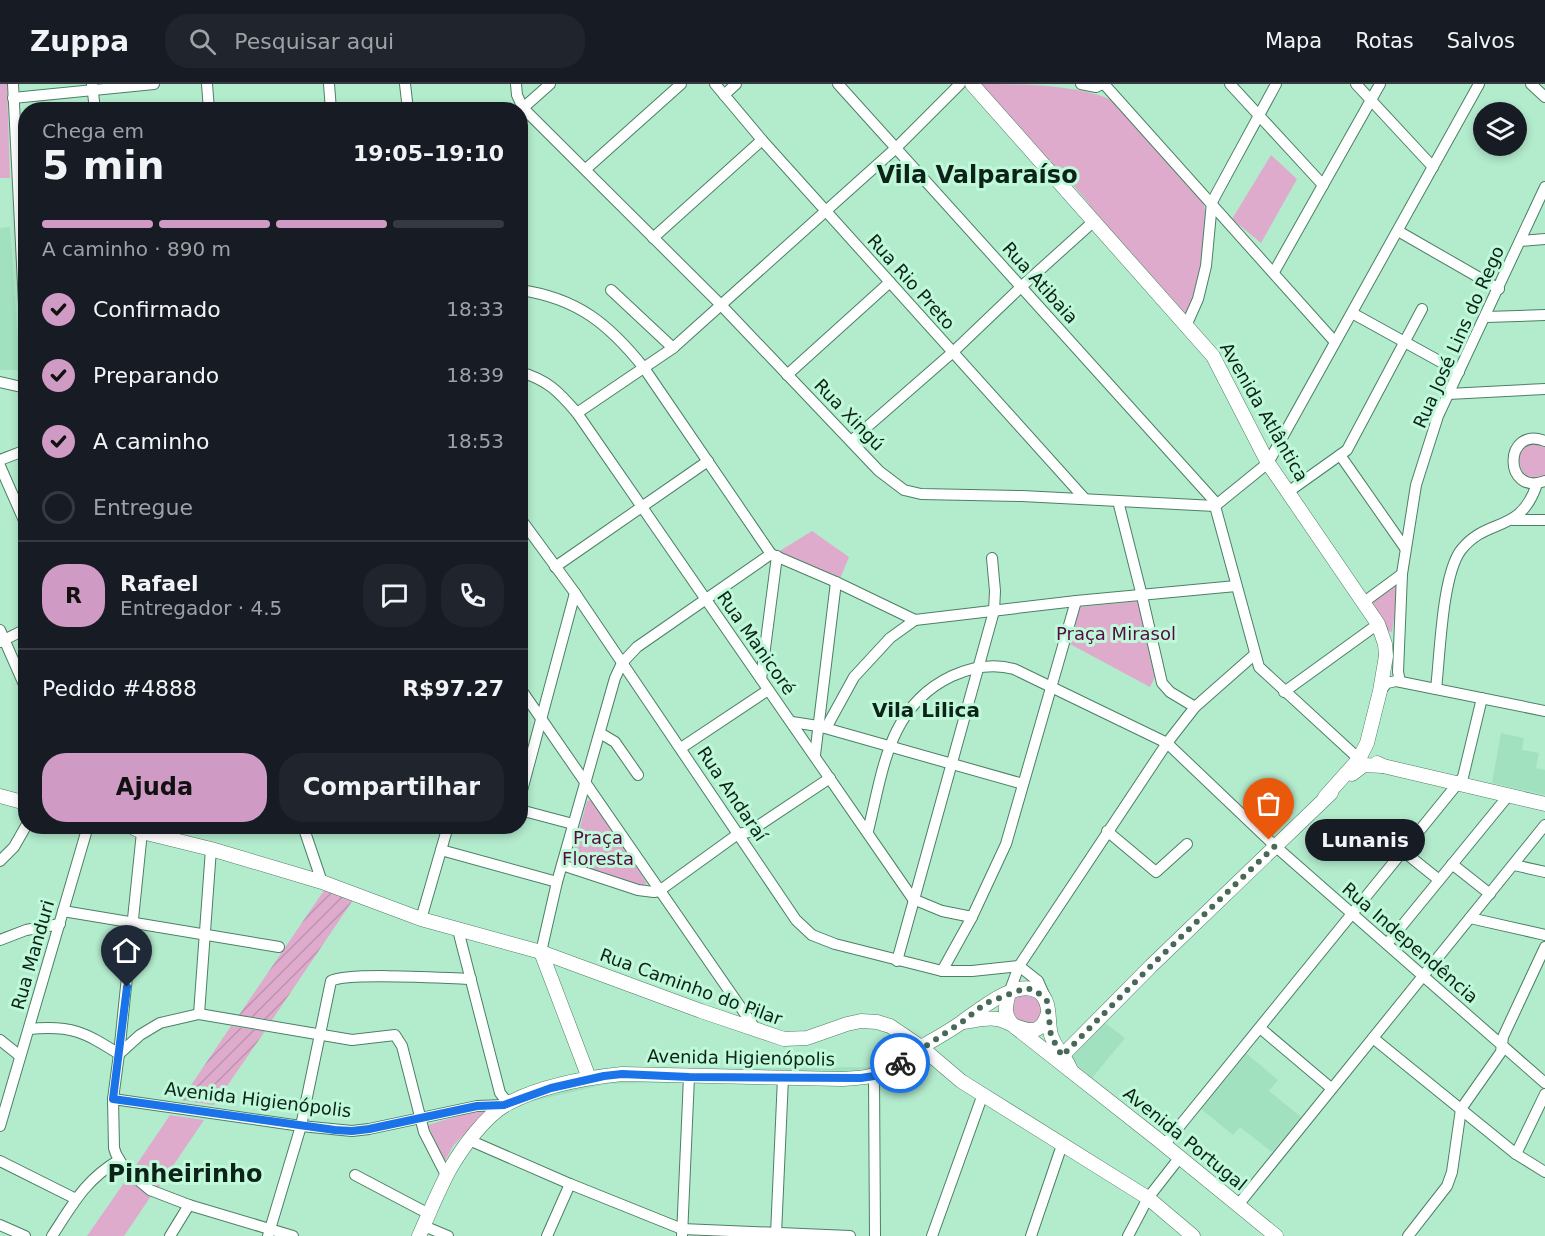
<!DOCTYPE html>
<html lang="pt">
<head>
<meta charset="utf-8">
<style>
  body { margin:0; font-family:"DejaVu Sans",sans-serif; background:#20242c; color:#f1f3f6; height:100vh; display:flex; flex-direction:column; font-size:22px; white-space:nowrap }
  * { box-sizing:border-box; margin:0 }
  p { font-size:20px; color:#9ea1a6 }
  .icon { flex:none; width:33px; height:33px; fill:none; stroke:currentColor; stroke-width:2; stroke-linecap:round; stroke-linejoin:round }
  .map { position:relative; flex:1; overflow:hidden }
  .details { position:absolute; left:18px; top:18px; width:510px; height:732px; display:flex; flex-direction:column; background:#171b24; border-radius:24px; box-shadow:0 3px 9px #0003 }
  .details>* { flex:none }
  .buttons { position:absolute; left:1473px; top:18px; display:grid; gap:12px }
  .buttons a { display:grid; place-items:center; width:54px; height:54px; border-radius:50%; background:#171b24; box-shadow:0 3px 9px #0003; font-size:30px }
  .pin { position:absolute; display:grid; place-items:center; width:51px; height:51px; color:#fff; margin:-62px -26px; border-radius:50% 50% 50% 0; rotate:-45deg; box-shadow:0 0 6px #0007 }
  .pin .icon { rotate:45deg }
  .courier { position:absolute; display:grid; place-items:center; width:60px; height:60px; margin:-30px; border:4px solid #1a73e8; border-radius:50%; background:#fff; color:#222; box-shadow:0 2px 8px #0007 }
  .bubble { position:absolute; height:42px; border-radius:21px; background:#171b24; box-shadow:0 3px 9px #0003; font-size:20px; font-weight:600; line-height:42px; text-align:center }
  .overview em { font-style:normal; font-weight:600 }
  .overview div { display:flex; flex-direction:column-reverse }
  .overview { display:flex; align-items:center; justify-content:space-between; height:102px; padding:0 24px }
  h1 { font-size:39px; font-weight:600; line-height:45px }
  .bar { display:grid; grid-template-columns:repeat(4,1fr); gap:9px 6px; align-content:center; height:72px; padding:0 24px }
  .bar i { height:8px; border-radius:4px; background:#363941 }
  .bar .current { background:#cf9ac3 }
  .bar p { grid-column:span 4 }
  .line { display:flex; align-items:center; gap:15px; padding:0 24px; border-top:2px solid #363941 }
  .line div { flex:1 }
  .round { display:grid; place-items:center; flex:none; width:63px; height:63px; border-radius:24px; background:#20242c }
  ol { padding:0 24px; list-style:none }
  li { display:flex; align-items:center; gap:18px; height:66px }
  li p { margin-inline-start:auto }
  li .icon { padding:6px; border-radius:50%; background:#cf9ac3; color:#111; stroke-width:4 }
  li:last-child { color:#9ea1a6 }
  li i { width:33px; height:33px; border:3px solid #363941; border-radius:50% }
  .cta { display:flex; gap:12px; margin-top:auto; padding:12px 24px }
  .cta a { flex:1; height:69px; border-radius:24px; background:#cf9ac3; color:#111; font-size:24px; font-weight:600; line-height:69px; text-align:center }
  .cta a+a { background:#20242c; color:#f1f3f6 }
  header { display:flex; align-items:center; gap:36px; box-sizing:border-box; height:84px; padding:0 30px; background:#171b24; border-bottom:2px solid #363941 }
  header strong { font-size:28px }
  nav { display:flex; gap:33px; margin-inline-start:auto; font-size:21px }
  .search { width:420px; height:54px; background:#20242c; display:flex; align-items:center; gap:15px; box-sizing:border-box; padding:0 21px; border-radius:24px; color:#9ea1a6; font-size:22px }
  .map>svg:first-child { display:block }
</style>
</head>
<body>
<header>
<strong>Zuppa</strong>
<div class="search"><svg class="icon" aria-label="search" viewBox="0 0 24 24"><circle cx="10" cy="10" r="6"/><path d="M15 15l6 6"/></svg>Pesquisar aqui</div>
<nav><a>Mapa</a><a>Rotas</a><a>Salvos</a></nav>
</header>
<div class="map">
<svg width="1545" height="1152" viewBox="0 0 1545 1152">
  <defs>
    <pattern id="garden-furrows" width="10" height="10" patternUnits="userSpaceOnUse" patternTransform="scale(1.5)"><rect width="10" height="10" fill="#dfabcc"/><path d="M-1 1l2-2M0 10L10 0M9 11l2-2" fill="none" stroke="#be93af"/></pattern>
  </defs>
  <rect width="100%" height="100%" fill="#b3ebcd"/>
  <!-- built -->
  <g fill="#a2e1c0">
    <path d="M10,143L20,286H0V144Z"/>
    <path d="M1501,649L1524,654L1522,666L1539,669L1536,684L1545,686V711L1492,699Z"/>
    <path d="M1105,939L1125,954L1092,994L1071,976L1070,973Z"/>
    <path d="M902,968L909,982L886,994L607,1000L525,1019L521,1005L612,984L695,985L868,983Z"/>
    <path d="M1246,969L1278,996L1269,1007L1301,1033L1272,1068L1240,1043L1233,1051L1201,1025Z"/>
  </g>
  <!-- green -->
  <g fill="#dfabcc">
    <path d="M0,0H7L10,94H0Z"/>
    <path d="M977,0C1021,0 1070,0 1110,15L1201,112C1214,142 1200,199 1188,229H1181L1090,127V121L1068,95L1059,92Z"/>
    <path d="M1271,71L1297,95L1261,159L1232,135Z"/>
    <path d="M1533,360L1545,363V392C1525,401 1521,388 1518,372L1525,362Z"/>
    <path d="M812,447L849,473L839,497L778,468Z"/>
    <path d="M1393,499L1399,502L1392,548L1388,547L1370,518Z"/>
    <path d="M1140,517L1156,591L1150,603L1070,560L1080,523Z"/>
    <path d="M592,716L647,799L640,803L571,777L587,717Z"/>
    <path d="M1032,909L1040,914L1043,930L1034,940L1016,938L1010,920L1016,912Z"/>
    <path d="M478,1026H487L453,1062L444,1079L428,1041Z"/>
    <path d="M170,1031L204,1036L158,1104L135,1083Z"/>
    <path d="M128,1093L151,1112L124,1152H87Z"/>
  </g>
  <!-- garden -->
  <g fill="url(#garden-furrows)">
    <path d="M325,805L353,816L272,936L239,931Z"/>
    <path d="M231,942L265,947L214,1021L181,1016Z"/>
  </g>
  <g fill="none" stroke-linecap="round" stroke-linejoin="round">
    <!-- minor casing -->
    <g stroke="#4b8065" stroke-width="12">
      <g id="minor">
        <path d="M13,0L26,260"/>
        <path d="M92,0L95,26"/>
        <path d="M207,0L209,26"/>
        <path d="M329,0L331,26"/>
        <path d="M405,0L408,26"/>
        <path d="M516,0L517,11L523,24L721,221L879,387L904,406L921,410L1022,412L1215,422L1268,379L1479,0"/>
        <path d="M715,0L762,56L1085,415"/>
        <path d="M838,0L1217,420"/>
        <path d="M1081,0L1096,3L1102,0"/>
        <path d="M1104,0L1335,258"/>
        <path d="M1230,0L1323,101"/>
        <path d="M1356,0L1433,83"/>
        <path d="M1531,0L1545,13"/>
        <path d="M724,11L736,0"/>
        <path d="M13,14L154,0"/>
        <path d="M523,24L550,0"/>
        <path d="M586,85L681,0"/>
        <path d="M1398,147L1499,205"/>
        <path d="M653,154L762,56"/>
        <path d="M1520,157L1545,155"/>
        <path d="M1274,188L1380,0"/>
        <path d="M520,206C577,214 609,240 644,284L771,470"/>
        <path d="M611,206L673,264"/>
        <path d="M1352,229L1459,288"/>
        <path d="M1486,233L1545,231"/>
        <path d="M1186,242L1198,215L1206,182L1212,118L1276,0"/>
        <path d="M520,288C548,296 559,308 577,329L913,815L942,827L972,833"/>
        <path d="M787,291L890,198"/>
        <path d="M0,298L26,304"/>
        <path d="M1448,310L1545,305"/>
        <path d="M577,329L673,264L896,64L960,0"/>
        <path d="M851,357L953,268L1022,202L1093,138"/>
        <path d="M1545,357C1503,341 1503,413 1545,397"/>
        <path d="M1340,371L1405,464"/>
        <path d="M0,376L26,366"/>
        <path d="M0,382L26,441"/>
        <path d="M1288,408L1347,366L1422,225"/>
        <path d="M1118,417L1142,512L1162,599L1170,608L1195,623"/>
        <path d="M1215,422L1259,583L1359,675"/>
        <path d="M520,434L575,509L796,836L812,851L835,860L942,887H972L1019,882"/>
        <path d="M1513,436H1545"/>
        <path d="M771,470L836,498L915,536L1076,517L1236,502"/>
        <path d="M555,483L708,377"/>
        <path d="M1364,518L1402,490"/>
        <path d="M0,546L26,605"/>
        <path d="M0,558L26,545"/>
        <path d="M761,595L777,472"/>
        <path d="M1400,597L1398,588L1402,490L1416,401L1438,332L1545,103"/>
        <path d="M520,604L757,947"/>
        <path d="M1436,605C1440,571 1442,491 1461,466C1488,432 1520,451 1537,400"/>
        <path d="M1380,607L1387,599L1396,597L1545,627"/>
        <path d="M1284,608L1378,540L1382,546"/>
        <path d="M792,638L818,642L1023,700"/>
        <path d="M826,644L854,593L890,554L915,536"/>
        <path d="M600,649L615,658L638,691"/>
        <path d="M681,664L768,606"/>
        <path d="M815,671L836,498"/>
        <path d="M520,714L575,509"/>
        <path d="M520,726L573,740"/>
        <path d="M303,742L322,798"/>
        <path d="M868,747C883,687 888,622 952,592C972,583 992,579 1014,585L1167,659L1275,762L1545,999"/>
        <path d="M1107,747L1156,788L1187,760"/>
        <path d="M441,766L557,798"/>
        <path d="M1403,767L1439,796"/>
        <path d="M0,777L14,763L26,742"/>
        <path d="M1452,780L1490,810"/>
        <path d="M562,781L638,806L654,808L659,807L738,750L749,748L830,694"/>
        <path d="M1514,781L1545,788"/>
        <path d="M63,827L279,863"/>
        <path d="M1470,834L1545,851"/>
        <path d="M421,835L448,742"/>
        <path d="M458,846L500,1009L508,1019"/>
        <path d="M0,856L26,846L60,840"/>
        <path d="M1387,860L1508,712"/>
        <path d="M541,868L557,798L615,594L622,579L637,563L771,470"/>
        <path d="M897,877L994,527L995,507L992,474"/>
        <path d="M1019,882L1038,897L1046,915"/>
        <path d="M942,887L972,833L1006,760L1076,517"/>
        <path d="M1009,909L1019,882L1167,659L1195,623L1254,571"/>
        <path d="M199,930L211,765"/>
        <path d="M1260,944L1331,1004"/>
        <path d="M29,945C72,941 84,948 119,970L113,1015L114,1064L116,1070L125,1085L150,1106L189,1121L293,1152"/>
        <path d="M1373,954L1516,1070L1545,1088"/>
        <path d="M0,956L20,972"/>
        <path d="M119,970L140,951L160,939L199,930L352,956L395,951L402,962L424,1048L447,1093"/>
        <path d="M119,970L142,748"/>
        <path d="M874,992L875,1152"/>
        <path d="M113,1015L301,1042L352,1047L369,1045L477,1022L504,1021"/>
        <path d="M0,1042L88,742"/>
        <path d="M469,1056L570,1100L682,1145L850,1152"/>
        <path d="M1165,1060L1463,693L1482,614"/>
        <path d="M1516,1070L1545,1010"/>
        <path d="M0,1077L76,1115"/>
        <path d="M355,1091L429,1130"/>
        <path d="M1238,1121L1545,741"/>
        <path d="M0,1141L25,1152"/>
        <path d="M424,1142L448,1152"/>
        <path d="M776,1150L783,994"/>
        <path d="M52,1152C73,1120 85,1096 119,1076"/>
        <path d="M170,1152L189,1121"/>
        <path d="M268,1152L301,1042L331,897C346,888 447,894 471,895"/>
        <path d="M547,1152L570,1100"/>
        <path d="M682,1152L689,993"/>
        <path d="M932,1152L983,1010"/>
        <path d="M1031,1152L1062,1061"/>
        <path d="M1128,1152L1148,1114L1180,1073"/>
        <path d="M1408,1152L1447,1102L1452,1088L1461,1025L1501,968L1503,953L1545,863"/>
      </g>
    </g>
    <!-- major casing -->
    <g stroke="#4b8065" stroke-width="15">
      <g id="major">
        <path d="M972,0L1213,272L1268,379L1378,540L1385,560L1386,572L1380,607L1367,659L1359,675L1325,713"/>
        <path d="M1377,679L1383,682L1545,720"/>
        <path d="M1352,690L1364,681L1383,682"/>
        <path d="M0,712L26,719"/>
        <path d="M130,742L142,748L211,765L322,798L421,835L541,868L701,927L784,955L807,954L847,940L861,937L877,938L890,942L921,963L961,997L1148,1114L1193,1152"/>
        <path d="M541,868L589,994"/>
        <path d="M1009,909C1005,923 1003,932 1015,943"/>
        <path d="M963,938C973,937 986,933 997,935C1015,939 1039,961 1048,929"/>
        <path d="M1015,943L1156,1054L1276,1152"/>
        <path d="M1062,972L1151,882L1331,709"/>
        <path d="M419,1152C429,1130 438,1107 450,1085C462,1064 485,1032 507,1020C540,1002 584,994 622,990L841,995C856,994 871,994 885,987C899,981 910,970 923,962C936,954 950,947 962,938C979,926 1018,893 1039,908C1052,918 1047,937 1051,951C1055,965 1067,973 1071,987"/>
      </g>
    </g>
    <!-- minor -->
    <use href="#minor" stroke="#fff" stroke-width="10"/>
    <!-- major -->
    <use href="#major" stroke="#fff" stroke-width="14"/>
  </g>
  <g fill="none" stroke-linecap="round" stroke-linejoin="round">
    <!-- done -->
    <path stroke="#476958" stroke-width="6" stroke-dasharray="0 10.8" d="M900,979L962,938L986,919L1026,904L1036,907L1047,917L1051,952L1062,972L1151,882L1275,762L1269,756"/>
    <!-- route -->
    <path stroke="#1a73e8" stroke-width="8" d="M127,903L113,1015L335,1046L352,1047L369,1045L477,1022L504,1021L551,1004L604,992L622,990L689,993L861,994L874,992L900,979"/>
  </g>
  <g text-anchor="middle" stroke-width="6" stroke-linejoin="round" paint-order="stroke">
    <!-- street labels -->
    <g font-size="18" fill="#0d2319" stroke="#c0f9da">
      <text transform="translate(911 198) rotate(48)" y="6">Rua Rio Preto</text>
      <text transform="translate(1040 199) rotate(48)" y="6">Rua Atibaia</text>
      <text transform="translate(1459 253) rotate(-66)" y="6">Rua José Lins do Rego</text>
      <text transform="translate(1264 328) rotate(60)" y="6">Avenida Atlântica</text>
      <text transform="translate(849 331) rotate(46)" y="6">Rua Xingú</text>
      <text transform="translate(756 559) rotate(55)" y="6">Rua Manicoré</text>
      <text transform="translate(732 710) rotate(56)" y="6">Rua Andaraí</text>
      <text transform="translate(1410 859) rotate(41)" y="6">Rua Independência</text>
      <text transform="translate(33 871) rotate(-74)" y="6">Rua Manduri</text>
      <text transform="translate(691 903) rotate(20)" y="6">Rua Caminho do Pilar</text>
      <text transform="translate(741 974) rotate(1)" y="6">Avenida Higienópolis</text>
      <text transform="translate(258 1016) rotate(7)" y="6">Avenida Higienópolis</text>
      <text transform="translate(1185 1055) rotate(39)" y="6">Avenida Portugal</text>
    </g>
    <!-- park labels -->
    <g font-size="18" fill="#550a42" stroke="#c0f9da">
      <text x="1116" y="556">Praça Mirasol</text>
      <text x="598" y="760">Praça<tspan x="598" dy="21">Floresta</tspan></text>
    </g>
    <!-- neighbourhood labels -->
    <g font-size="20" font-weight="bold" fill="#0d2319" stroke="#c0f9da">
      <text x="926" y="633">Vila Lilica</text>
    </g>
    <!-- district labels -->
    <g font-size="24" font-weight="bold" fill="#0d2319" stroke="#c0f9da">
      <text x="977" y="99">Vila Valparaíso</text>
      <text x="185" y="1098">Pinheirinho</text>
    </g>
  </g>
</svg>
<div class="buttons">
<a><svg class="icon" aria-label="layers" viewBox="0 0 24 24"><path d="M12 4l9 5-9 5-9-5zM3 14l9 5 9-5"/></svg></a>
</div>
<div class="pin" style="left:1269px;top:756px;background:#ea580c"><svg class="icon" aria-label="bag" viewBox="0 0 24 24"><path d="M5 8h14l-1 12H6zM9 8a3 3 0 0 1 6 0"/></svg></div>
<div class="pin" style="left:127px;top:903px;background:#1f2937"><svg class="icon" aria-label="home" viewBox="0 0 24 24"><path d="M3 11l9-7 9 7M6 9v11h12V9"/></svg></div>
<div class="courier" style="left:900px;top:979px"><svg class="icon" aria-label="bike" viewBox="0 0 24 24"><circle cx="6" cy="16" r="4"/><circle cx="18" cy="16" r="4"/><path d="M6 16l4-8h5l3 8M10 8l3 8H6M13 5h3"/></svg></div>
<div class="bubble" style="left:1305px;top:735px;width:120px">Lunanis</div>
<section class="details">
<div class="overview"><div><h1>5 min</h1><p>Chega em</p></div><em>19:05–19:10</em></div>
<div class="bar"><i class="current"></i><i class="current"></i><i class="current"></i><i></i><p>A caminho · 890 m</p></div>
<ol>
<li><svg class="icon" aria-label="check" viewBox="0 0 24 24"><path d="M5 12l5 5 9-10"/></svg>Confirmado<p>18:33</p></li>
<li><svg class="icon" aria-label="check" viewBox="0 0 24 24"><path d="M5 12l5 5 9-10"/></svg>Preparando<p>18:39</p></li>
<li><svg class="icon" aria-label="check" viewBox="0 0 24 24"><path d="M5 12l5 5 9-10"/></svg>A caminho<p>18:53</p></li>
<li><i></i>Entregue</li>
</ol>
<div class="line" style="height:108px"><b class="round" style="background:#cf9ac3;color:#111">R</b><div><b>Rafael</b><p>Entregador · 4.5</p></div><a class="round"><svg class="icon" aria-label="chat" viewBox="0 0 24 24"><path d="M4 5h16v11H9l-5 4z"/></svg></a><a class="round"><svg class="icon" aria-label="phone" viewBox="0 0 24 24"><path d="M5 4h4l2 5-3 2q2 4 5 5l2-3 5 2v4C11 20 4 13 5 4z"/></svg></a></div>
<div class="line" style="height:78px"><div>Pedido #4888</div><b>R$97.27</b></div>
<div class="cta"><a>Ajuda</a><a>Compartilhar</a></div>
</section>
</div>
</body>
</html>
